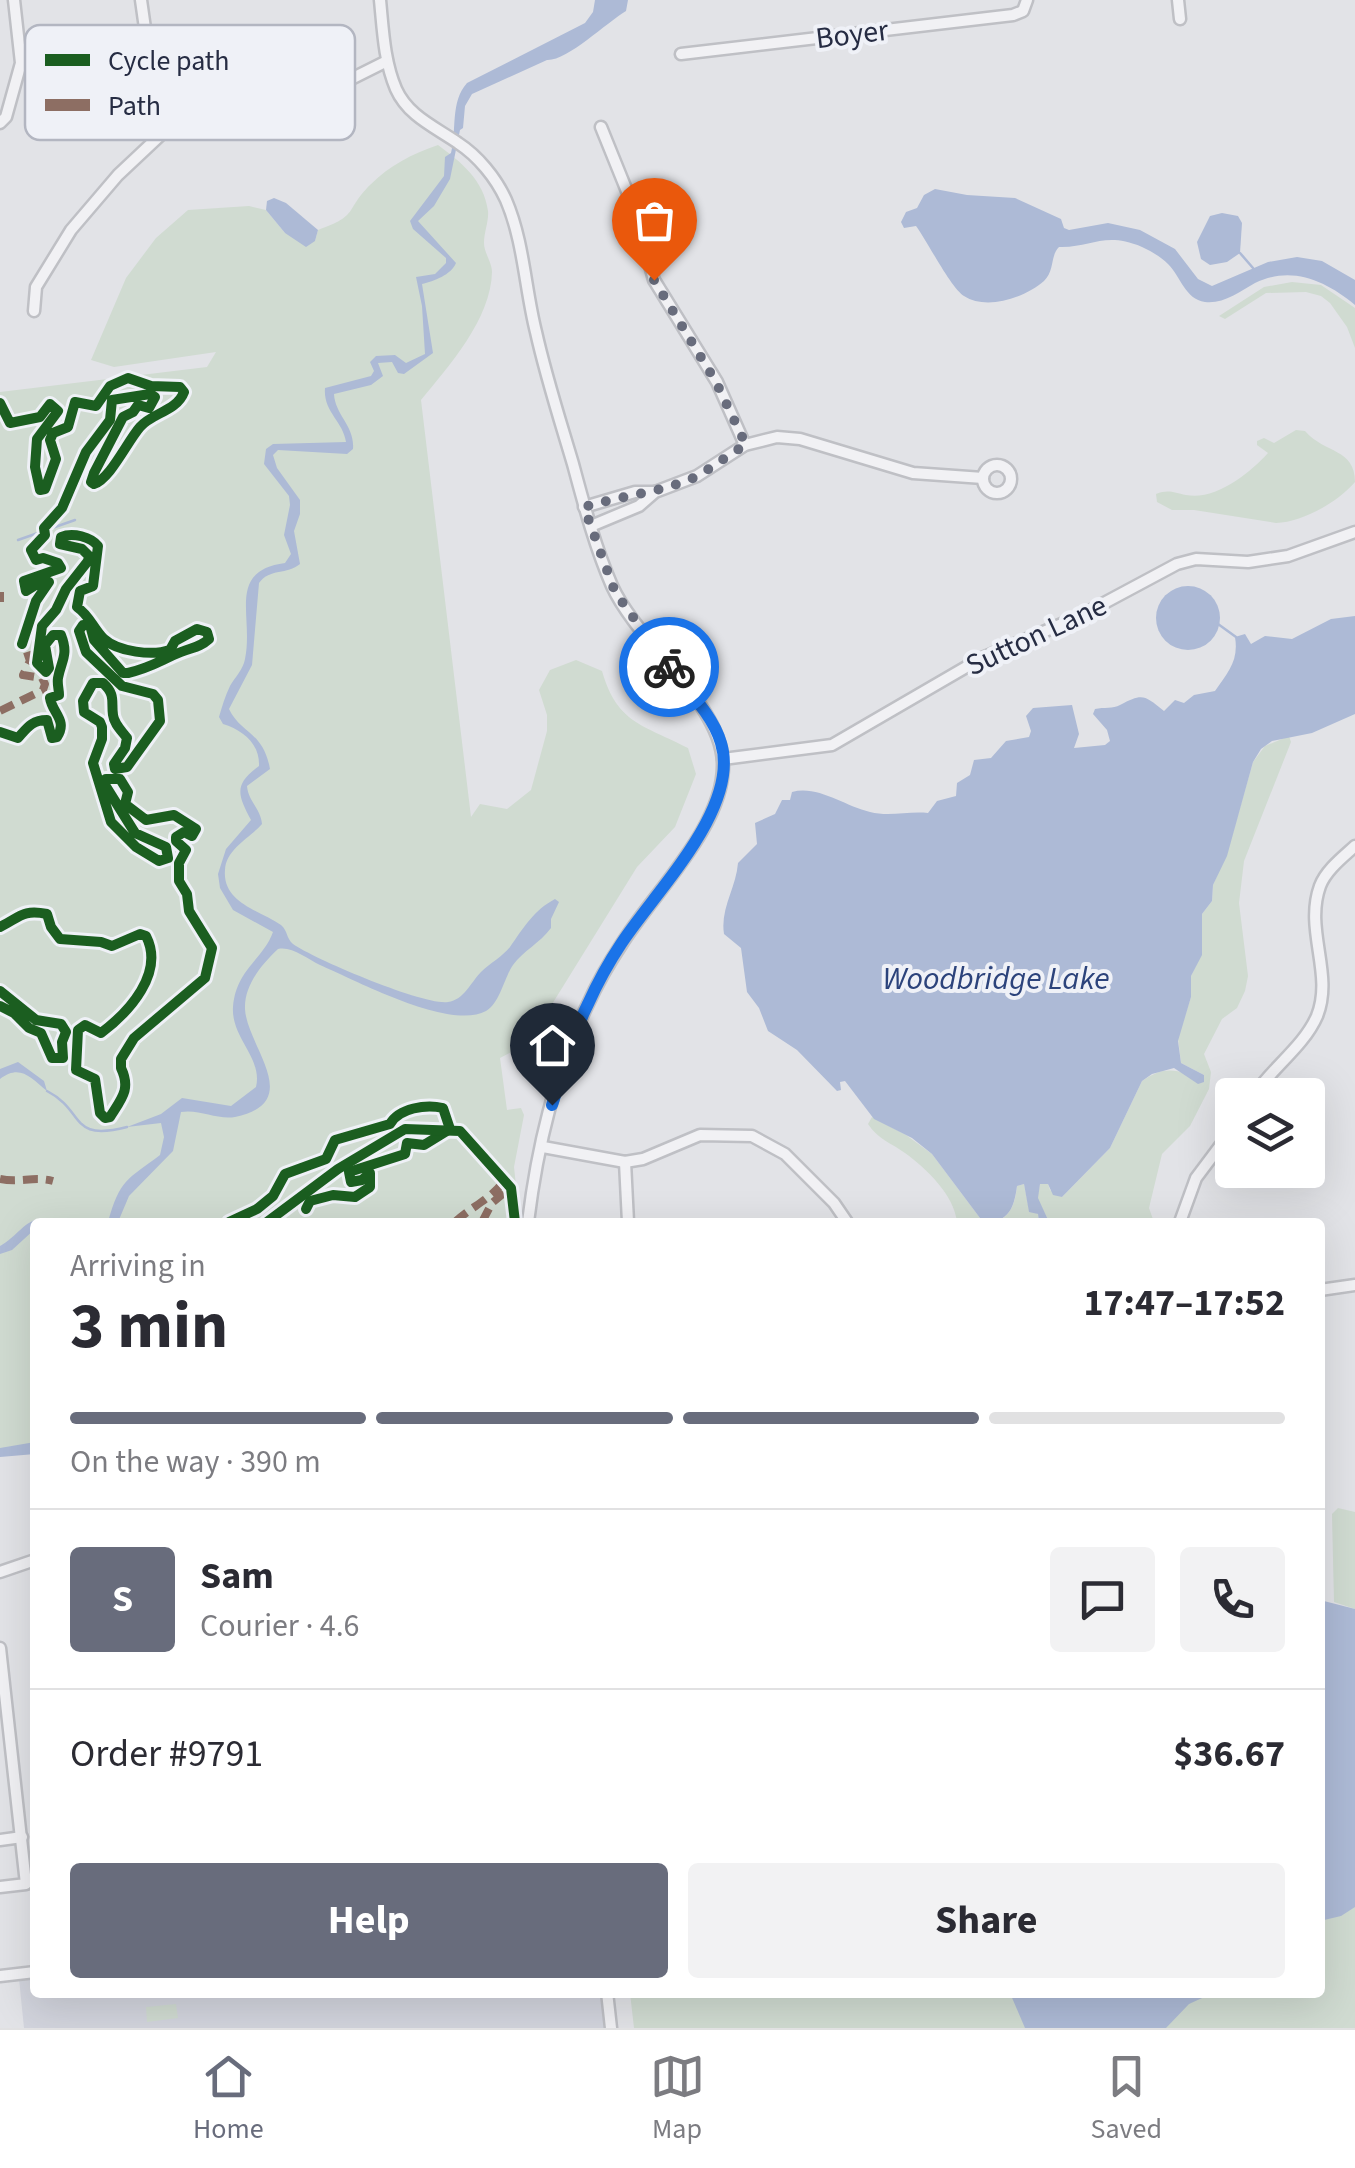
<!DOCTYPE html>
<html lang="en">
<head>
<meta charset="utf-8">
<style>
  body { margin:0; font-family:"Source Sans 3",sans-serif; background:#f2f2f3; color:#2b2b33; height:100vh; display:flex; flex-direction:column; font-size:38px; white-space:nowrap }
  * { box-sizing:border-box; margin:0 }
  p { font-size:32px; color:#7c7c81 }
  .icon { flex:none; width:55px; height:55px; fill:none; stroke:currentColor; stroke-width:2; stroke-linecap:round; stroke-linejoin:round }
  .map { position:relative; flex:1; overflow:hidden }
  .panel { position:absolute; left:30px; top:1218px; width:1295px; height:780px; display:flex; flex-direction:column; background:#fff; border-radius:10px; box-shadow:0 10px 40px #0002 }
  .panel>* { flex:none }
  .tools { position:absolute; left:1215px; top:1078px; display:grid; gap:20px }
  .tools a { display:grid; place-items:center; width:110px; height:110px; border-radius:10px; background:#fff; box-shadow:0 10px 40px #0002; font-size:50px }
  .pin { position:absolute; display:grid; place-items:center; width:85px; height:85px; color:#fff; margin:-102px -42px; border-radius:50% 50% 50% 0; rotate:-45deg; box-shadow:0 0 10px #0007 }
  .pin .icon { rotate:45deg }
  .courier { position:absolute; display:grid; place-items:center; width:100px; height:100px; margin:-50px; border:8px solid #1a73e8; border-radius:50%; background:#fff; color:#222; box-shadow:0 2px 12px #0007 }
  .summary em { font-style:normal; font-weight:700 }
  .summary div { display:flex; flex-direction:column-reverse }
  .summary { display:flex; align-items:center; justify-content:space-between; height:170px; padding:0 40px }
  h1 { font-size:65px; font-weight:700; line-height:75px }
  .bar { display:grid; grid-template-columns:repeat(4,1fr); gap:15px 10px; align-content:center; height:120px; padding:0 40px }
  .bar i { height:12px; border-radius:8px; background:#e1e1e2 }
  .bar .on { background:#686c7c }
  .bar p { grid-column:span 4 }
  .line { display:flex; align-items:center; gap:25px; padding:0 40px; border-top:2px solid #e1e1e2 }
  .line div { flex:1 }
  .round { display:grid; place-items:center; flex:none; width:105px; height:105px; border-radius:10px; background:#f2f2f3 }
  .primary-button { display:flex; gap:20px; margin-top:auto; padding:20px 40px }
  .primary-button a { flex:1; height:115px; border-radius:10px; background:#686c7c; color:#fff; font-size:40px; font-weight:700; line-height:115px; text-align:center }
  .primary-button a+a { background:#f2f2f3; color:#2b2b33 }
  .tab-bar { display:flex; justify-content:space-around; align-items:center; height:140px; border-top:2px solid #e1e1e2; background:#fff; font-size:28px; color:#7c7c81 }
  .tab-bar a { display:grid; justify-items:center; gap:5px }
  .tab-bar .on { color:#686c7c }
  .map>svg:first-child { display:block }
</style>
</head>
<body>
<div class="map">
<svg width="1355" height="2028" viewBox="0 0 1355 2028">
  <rect width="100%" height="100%" fill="#e2e3e7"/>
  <!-- built -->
  <path fill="#d2d4dd" d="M35,1967V1992L607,1993L611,2028H24L18,1969Z"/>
  <!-- green -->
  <g fill="#d0dbd1">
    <path d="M438,145C461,162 484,180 488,211C489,221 484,232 484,243C484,253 492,262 492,272C491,319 449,366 421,400L471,817L480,804L507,809L531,790L547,731V715L539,690L550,670L576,660L602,671C617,724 644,725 688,748L696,774L675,827L637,867L528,1043L500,1058L507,1110L521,1108L524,1115L514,1167L520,1222H35V1447L0,1451V392L207,367L216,352L114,367L91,360L126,278L156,238L188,210L249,206L266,210L285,233L315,241L318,230C360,215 344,211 370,185C390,165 412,154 438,145Z"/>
    <path d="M1292,282L1321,285L1355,308V348L1347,327L1330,303L1321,296L1306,292L1266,293L1225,319L1219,316L1264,287Z"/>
    <path d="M1296,430L1305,431C1325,454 1355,448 1355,482C1338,502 1303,522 1276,523L1194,510H1172L1157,502L1156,494C1169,489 1174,493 1186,495C1215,501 1250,473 1268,453L1257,445V441L1264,438L1274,443Z"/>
    <path d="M1289,736L1291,742L1244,861L1239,903L1248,976L1245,991L1237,1008L1222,1019L1204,1054L1211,1072L1209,1089L1190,1126L1162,1154L1149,1208L1154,1222H1049L1037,1198L1040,1184H1048L1050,1190L1062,1197L1110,1148L1142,1081C1166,1064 1180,1070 1204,1082V1075L1181,1063L1178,1038L1191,997V976L1201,955L1202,914L1212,901L1213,885L1228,850L1253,762L1265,746Z"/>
    <path d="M872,1117L906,1135L932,1154L983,1222H957C954,1195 927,1169 905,1153C891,1143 878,1139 868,1124Z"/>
    <path d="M1024,1184L1029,1210L1038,1214L1039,1222H997C1012,1214 1015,1203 1017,1186Z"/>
    <path d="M1338,1508L1355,1512V1609L1334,1602L1332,1514Z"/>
    <path d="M1355,1799V2028H634L630,1993L1320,1992V1804Z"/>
    <path d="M176,2004L178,2018L147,2022L146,2007Z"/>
  </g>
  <!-- water -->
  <g fill="#adbad6">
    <path d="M595,0H628L626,11C606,23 567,61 547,60L472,94L465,106L463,128L460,130L450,179L434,206L418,221L456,263C451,275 434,281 422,284L433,353L404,374L398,373L392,362L378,363L383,376L371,385L334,394C335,415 355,426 353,449L347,454L278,450L273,455L277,468L300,500V514L294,531L300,564C287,575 270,568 259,583L252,665L229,709C241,734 263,731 270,769L247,786C248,801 261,809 262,824C250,838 226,849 225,870C222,903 261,911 281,925C288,931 286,938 293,944C314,959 425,1006 448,1002C464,1000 471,982 481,972C490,963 502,957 510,947C524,927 534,910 555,899L559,902L551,919V928C540,943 523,951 513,965C504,978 500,1003 486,1011C450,1031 355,980 320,965C307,959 292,946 278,949C262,964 244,985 245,1009C247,1047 306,1102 235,1117C217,1120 200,1109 181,1112L173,1151L129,1196L118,1222H108C120,1179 127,1180 160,1155L164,1137L161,1123L127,1127L161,1114L182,1098L231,1106L256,1087C263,1058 231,1038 233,1007C236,969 263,960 273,932L233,910L220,888L218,874L226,849L251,820C238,795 233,785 259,766C260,744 243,730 223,724L219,717C222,707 225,696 230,686C235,677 243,670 245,659C254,616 226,571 285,563L291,554L284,535L290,505L289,496L264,464L266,449L273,444L346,442C343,421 323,412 325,388L371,376L374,371L370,362L376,356L395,355L406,363L425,354L422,306L416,277L435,274L446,263V258L413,229L410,221L444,176L445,157L451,153C457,130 450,102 467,83L585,23L593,12Z"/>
    <path d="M935,189L967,195L1015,198L1061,219L1064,228L1069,230L1108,223L1140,230L1175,249L1198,279L1212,286L1268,262L1297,257L1322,261L1355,280V305C1326,281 1292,265 1255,283C1239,292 1224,304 1205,302C1185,299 1181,277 1168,264C1161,257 1151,251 1142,247C1104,231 1092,248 1059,247C1050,256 1055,270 1044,281C1026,297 987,311 964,296C951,288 927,241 916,226L904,228L901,222L906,212L917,208L924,195Z"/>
    <path d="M274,198L286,203L318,230L315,241L306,247L285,233L266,210L267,201Z"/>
    <path d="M1222,213L1238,216L1242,223L1240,253L1227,262L1210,265L1201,259L1197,242L1210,216Z"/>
    <circle cx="1188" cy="618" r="32"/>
    <path d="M1355,616V714L1312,733L1272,741L1261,749L1253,762L1227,856L1213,885L1212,901L1202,914V955L1191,976V997L1178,1041L1181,1063L1204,1075V1082L1198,1084L1174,1068L1152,1074L1142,1081L1110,1148L1062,1197L1053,1195L1048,1184H1040L1038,1198L1049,1222H1039L1038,1214L1029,1212L1024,1184L1017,1186C1014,1209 1008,1223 983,1222L932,1154L912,1138L874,1119L845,1081L840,1082L841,1090L837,1091L797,1050L768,1031L759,1008L747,992L741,948L724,934C720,909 736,888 738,863L757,844L755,823L775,814L782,800H790L792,792C818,785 844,806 870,812C889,817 908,811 928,813L937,801L956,796L957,783L970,775L974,760L991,758L1006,741L1029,737L1031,731L1026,716L1033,708L1072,705L1079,734L1074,748L1105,745L1110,741L1107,730L1093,714L1095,709C1104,707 1113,709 1120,705C1143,693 1144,695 1164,711L1175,700L1184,703L1194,695L1215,691C1228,672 1239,661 1235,637L1245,634L1251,644L1265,636L1292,639L1331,619Z"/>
    <path d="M18,1062L44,1081L47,1091C30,1077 20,1064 0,1079V1069Z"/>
    <path d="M43,1218L59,1222H35V1229L12,1250L0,1254V1246C17,1237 24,1220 43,1218Z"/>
    <path d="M35,1442V1454L0,1457V1448Z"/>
    <path d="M1320,1600L1355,1609V1907L1341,1916L1320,1921Z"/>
    <path d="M1010,1993V1992L1213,1993L1189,2004L1166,2028H1025Z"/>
  </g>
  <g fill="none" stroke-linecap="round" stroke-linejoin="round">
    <!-- stream -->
    <g stroke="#adbad6" stroke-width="2.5">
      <path d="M1240,253L1253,268"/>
      <path d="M18,540L75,520"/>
      <path d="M1218,624L1236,637"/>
      <path d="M47,1091C86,1111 68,1142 127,1127"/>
    </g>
    <!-- minor casing -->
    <g stroke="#bfc0c5" stroke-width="15">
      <g id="minor">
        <path d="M141,0L156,106L168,128"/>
        <path d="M380,0C383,30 384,61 396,89C408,116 435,127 458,143C478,156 496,178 506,200C524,242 525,289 536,332C546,377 560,420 573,464C584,505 595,547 612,586C638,643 721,703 723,763C725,826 653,893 621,945C609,963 597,984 588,1004C555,1071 537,1149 528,1222"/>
        <path d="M1178,0L1180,19"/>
        <path d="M681,54L1013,15L1023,11L1027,0"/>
        <path d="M0,123L6,117L21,63L14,0"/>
        <path d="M601,127L635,211L654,280L717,382L745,445"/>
        <path d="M34,311L36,287L71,230L118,175L168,128L193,118L301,104L387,61"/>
        <circle cx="997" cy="479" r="14"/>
        <path d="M584,507L635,492H654"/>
        <path d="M591,526L639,506L655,492L697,476L745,445L777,437L800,439L913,473L983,478"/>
        <path d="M723,759L832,745L980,659L1078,617L1177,564L1196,559L1248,562L1288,556L1355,532"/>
        <path d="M1254,1095C1272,1068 1304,1046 1317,1016C1334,974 1304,930 1320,886C1326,870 1343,857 1355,846"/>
        <path d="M543,1147L625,1162L643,1159L700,1135L752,1136L785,1154L834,1203L847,1222"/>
        <path d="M625,1162L628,1222"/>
        <path d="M1180,1222L1196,1178L1232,1130"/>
        <path d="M1320,1290L1355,1285"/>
        <path d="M0,1572L35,1560"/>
        <path d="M0,1648L26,1884L0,1887"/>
        <path d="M0,1840L22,1837"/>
        <path d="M0,1976L35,1972"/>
        <path d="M607,1992L611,2028"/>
      </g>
    </g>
    <!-- minor -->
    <use href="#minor" stroke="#f1f1f4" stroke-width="10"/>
    <!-- quiet -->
    <g stroke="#8d6e63" stroke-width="8" stroke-dasharray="15 8" stroke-linecap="butt">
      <path d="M0,592V602"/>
      <path d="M0,711L43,690L45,684L42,678L23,675L30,661L27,652"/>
      <path d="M0,1179C19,1183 34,1176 53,1181"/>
      <path d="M455,1222C471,1207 491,1199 504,1181"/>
      <path d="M482,1222L492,1203L504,1193"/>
    </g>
    <!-- cycleway casing -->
    <g stroke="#eff1f7" stroke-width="16">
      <g id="cycleway">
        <path d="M0,403L10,423L40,417L50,404L58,411L37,439L35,467L40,490L45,489L56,459L50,440L53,433L68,427L75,402L96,406L110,386L128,378L151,386L180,387L184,392C177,411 152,413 140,427C127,442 110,479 94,484L91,482L94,473L123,417L133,412L138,405L149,408L155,397L150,394L112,400L110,420L86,452L62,508L44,528L45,535L31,550L36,560L43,558L58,563L61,568L24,581L26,591L42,581L49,582L36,601L22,644"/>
        <path d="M0,732L18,738C27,728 32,720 47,720L52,738L57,737C68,720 52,713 50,698L59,695C59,689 57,684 58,678C61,661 69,655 61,635H53L45,645L49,668L46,672L37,663L42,626L56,610L66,589L88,561L89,556L82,549L60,544L61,537C73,532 91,537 98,546L93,586L80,591L77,607C90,616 93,628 104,639C118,652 153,656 170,650L175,641L197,629L207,632L209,639C199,648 193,647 181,652C161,660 151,668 128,673H123L94,640L90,625H83L79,631L86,652L122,686L153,694L158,700L160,721L127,767L115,769L114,764L125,748L127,738C122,731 114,724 113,715C111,701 116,695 103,683H93L83,701L84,712L100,722L102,727V739L93,763L111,822L136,847L159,861L168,858L166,847L135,833L105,785L106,779H120L128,792L125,804L146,820L174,815L196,829L192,836L184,832L176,837V841L186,850L179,863V881L187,894L189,911L212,948L205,978L134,1038L121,1059V1068C131,1089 122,1098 110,1117L105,1118L100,1113L95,1079L76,1070L78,1030L85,1025L101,1033C129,1012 165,973 146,936L140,934L112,946L101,942L60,939L51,927L47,914C23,909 20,917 0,927"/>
        <path d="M0,991L36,1020L61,1024L66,1032L62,1042L63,1058H52L41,1033L29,1028L14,1013L0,1006"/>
        <path d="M306,1209L310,1201L333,1195L355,1197L370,1187V1173L362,1180L351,1182L349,1172L405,1154L407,1143L424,1145L450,1129"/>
        <path d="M229,1222L257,1209L273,1196L285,1174L326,1159L335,1140L390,1124C399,1108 426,1104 443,1108L450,1129"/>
        <path d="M267,1222L338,1169L405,1129L460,1131L511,1188L515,1222"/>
      </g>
    </g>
    <!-- cycleway -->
    <use href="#cycleway" stroke="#1b5e20" stroke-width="10"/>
  </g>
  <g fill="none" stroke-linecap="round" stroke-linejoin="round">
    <!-- done -->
    <path stroke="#686c7c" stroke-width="10" stroke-dasharray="0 18" d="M654,280L716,382L746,445C727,455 710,470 691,479C657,493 620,496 584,507L615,592L669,667"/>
    <!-- route -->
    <path stroke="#1a73e8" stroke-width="12" d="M552,1105C563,1071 572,1036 588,1004C597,984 609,962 621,944C654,893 741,808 721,743C713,715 687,690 669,667"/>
  </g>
  <g text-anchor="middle" stroke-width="8" stroke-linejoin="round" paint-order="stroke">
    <!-- street labels -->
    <g font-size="30" fill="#262c43" stroke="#eff1f7">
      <text transform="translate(852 34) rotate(-7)" y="10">Boyer</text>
      <text transform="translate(1036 635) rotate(-25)" y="10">Sutton Lane</text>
    </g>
    <!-- water labels -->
    <g font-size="32" font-style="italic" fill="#2c437b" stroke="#eff1f7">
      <text x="996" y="989">Woodbridge Lake</text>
    </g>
  </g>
  <!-- legend -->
  <rect x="25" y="25" width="330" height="115" rx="15" fill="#eff1f7" stroke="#b3b6c1" stroke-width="2.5"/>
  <rect x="45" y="54" width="45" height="12" fill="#1b5e20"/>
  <rect x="45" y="99" width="45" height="12" fill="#8d6e63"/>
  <g font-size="28" fill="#262c43">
    <text x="108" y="70">Cycle path</text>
    <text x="108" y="115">Path</text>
  </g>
</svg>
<div class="tools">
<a><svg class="icon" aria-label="layers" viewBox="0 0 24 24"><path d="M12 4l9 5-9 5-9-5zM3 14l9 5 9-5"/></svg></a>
</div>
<div class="pin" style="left:654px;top:280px;background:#ea580c"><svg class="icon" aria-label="bag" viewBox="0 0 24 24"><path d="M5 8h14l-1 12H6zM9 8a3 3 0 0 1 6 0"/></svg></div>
<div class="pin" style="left:552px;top:1105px;background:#1f2937"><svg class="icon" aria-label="home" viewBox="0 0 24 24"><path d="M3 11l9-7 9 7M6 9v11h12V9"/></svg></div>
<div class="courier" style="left:669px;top:667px"><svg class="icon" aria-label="bike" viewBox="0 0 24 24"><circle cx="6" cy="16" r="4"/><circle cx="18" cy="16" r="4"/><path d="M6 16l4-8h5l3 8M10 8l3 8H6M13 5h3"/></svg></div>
<section class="panel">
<div class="summary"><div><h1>3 min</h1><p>Arriving in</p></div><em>17:47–17:52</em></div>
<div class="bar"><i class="on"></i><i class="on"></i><i class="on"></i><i></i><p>On the way · 390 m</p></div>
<div class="line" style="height:180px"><b class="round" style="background:#686c7c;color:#fff">S</b><div><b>Sam</b><p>Courier · 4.6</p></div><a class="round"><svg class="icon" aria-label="chat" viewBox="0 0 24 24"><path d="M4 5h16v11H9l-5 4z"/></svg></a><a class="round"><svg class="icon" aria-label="phone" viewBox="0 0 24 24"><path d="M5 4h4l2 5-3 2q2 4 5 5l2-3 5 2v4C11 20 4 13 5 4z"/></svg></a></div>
<div class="line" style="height:130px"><div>Order #9791</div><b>$36.67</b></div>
<div class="primary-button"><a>Help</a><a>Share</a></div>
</section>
</div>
<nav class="tab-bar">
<a class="on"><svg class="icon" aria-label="home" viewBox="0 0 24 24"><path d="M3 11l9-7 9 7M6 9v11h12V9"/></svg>Home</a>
<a><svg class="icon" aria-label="map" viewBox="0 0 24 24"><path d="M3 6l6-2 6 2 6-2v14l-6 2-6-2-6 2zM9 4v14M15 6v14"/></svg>Map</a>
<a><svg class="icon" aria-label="saved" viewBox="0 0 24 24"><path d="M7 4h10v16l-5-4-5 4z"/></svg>Saved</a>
</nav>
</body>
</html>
